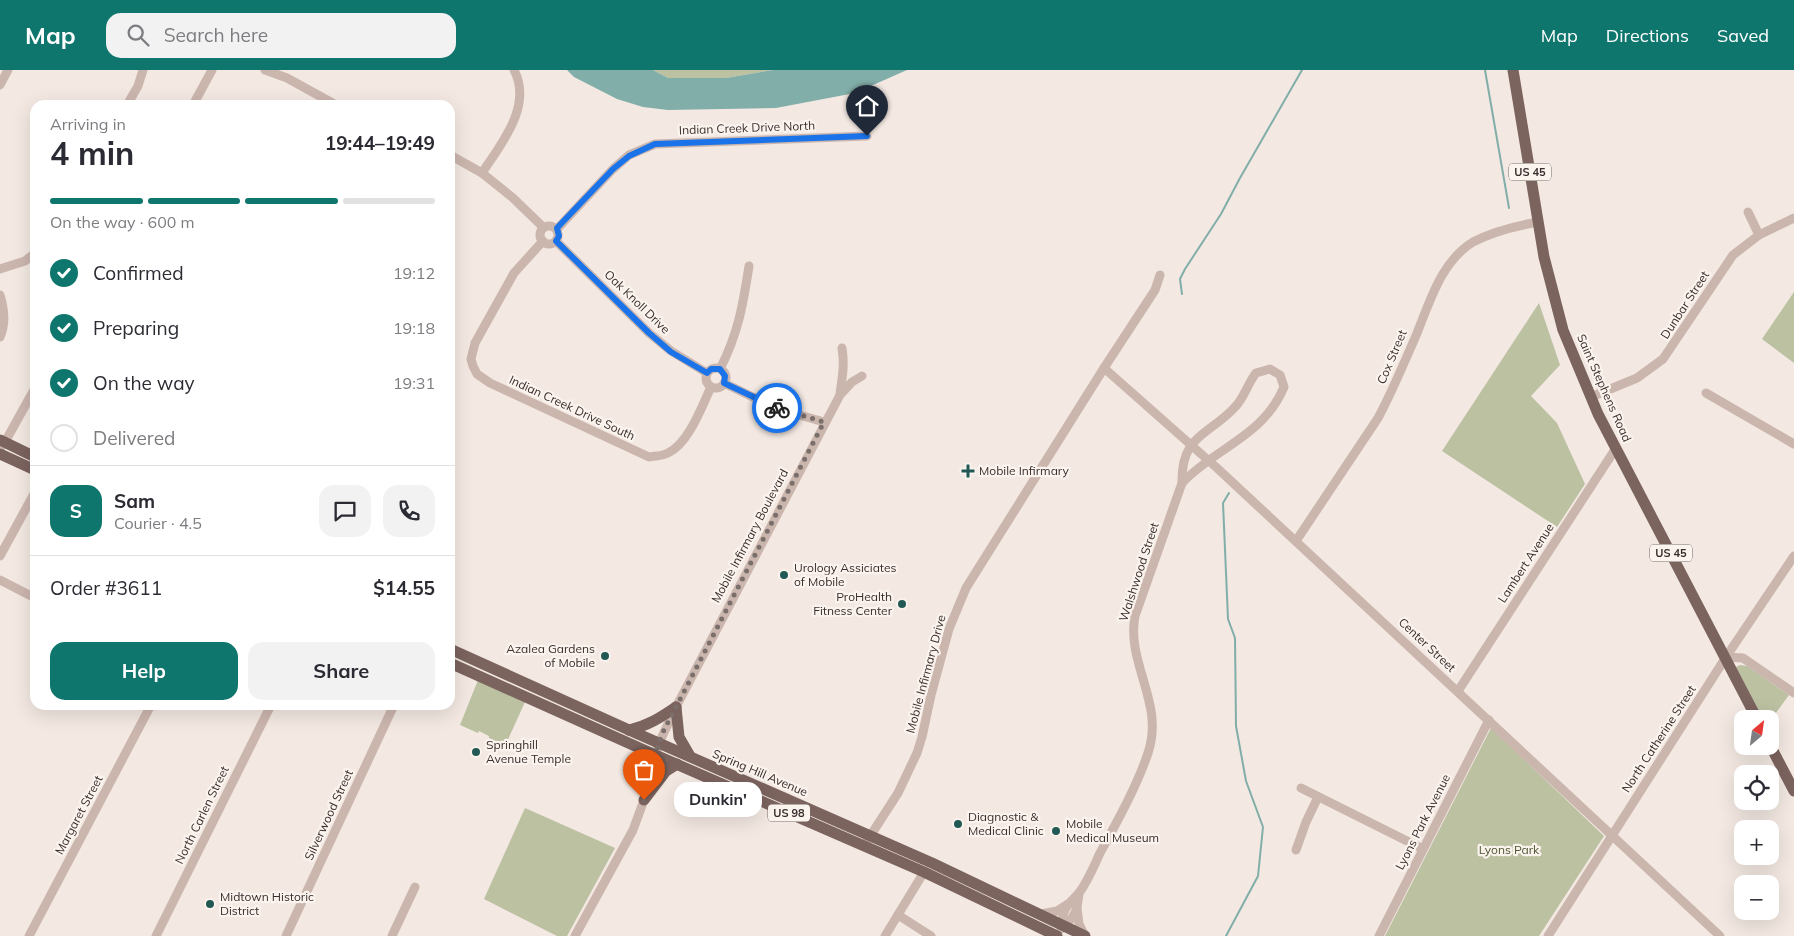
<!DOCTYPE html>
<html lang="en">
<head>
<meta charset="utf-8">
<style>
  body { margin:0; font-family:Mulish,sans-serif; background:#f2f2f3; color:#2b2b33; height:100vh; display:flex; flex-direction:column; font-size:19px; white-space:nowrap }
  * { box-sizing:border-box; margin:0 }
  p { font-size:16px; color:#7c7c81 }
  .icon { flex:none; width:28px; height:28px; fill:none; stroke:currentColor; stroke-width:2; stroke-linecap:round; stroke-linejoin:round }
  .map { position:relative; flex:1; overflow:hidden }
  .panel { position:absolute; left:30px; top:30px; width:425px; height:610px; display:flex; flex-direction:column; background:#fff; border-radius:15px; box-shadow:0 5px 20px #0002 }
  .panel>* { flex:none }
  .needle { width:32px; rotate:29deg }
  .fabs { position:absolute; left:1734px; top:640px; display:grid; gap:10px }
  .fabs a { display:grid; place-items:center; width:45px; height:45px; border-radius:10px; background:#fff; box-shadow:0 5px 20px #0002; font-size:25px }
  .pin { position:absolute; display:grid; place-items:center; width:42px; height:42px; color:#fff; margin:-51px -21px; border-radius:50% 50% 50% 0; rotate:-45deg; box-shadow:0 0 5px #0007 }
  .pin .icon { rotate:45deg }
  .courier { position:absolute; display:grid; place-items:center; width:50px; height:50px; margin:-25px; border:4px solid #1a73e8; border-radius:50%; background:#fff; color:#222; box-shadow:0 1px 6px #0007 }
  .bubble { position:absolute; height:35px; border-radius:15px; background:#fff; box-shadow:0 5px 20px #0002; font-size:16px; font-weight:700; line-height:35px; text-align:center }
  .summary em { font-style:normal; font-weight:700 }
  .summary div { display:flex; flex-direction:column-reverse }
  .summary { display:flex; align-items:center; justify-content:space-between; height:85px; padding:0 20px }
  h1 { font-size:32px; font-weight:700; line-height:38px }
  .bar { display:grid; grid-template-columns:repeat(4,1fr); gap:8px 5px; align-content:center; height:60px; padding:0 20px }
  .bar i { height:6px; border-radius:4px; background:#e1e1e2 }
  .bar .current { background:#0f766e }
  .bar p { grid-column:span 4 }
  .line { display:flex; align-items:center; gap:12px; padding:0 20px; border-top:1px solid #e1e1e2 }
  .line div { flex:1 }
  .round { display:grid; place-items:center; flex:none; width:52px; height:52px; border-radius:15px; background:#f2f2f3 }
  ol { padding:0 20px; list-style:none }
  li { display:flex; align-items:center; gap:15px; height:55px }
  li p { margin-inline-start:auto }
  li .icon { padding:5px; border-radius:50%; background:#0f766e; color:#fff; stroke-width:4 }
  li:last-child { color:#7c7c81 }
  li i { width:28px; height:28px; border:2px solid #e1e1e2; border-radius:50% }
  .cta { display:flex; gap:10px; margin-top:auto; padding:10px 20px }
  .cta a { flex:1; height:58px; border-radius:15px; background:#0f766e; color:#fff; font-size:20px; font-weight:700; line-height:58px; text-align:center }
  .cta a+a { background:#f2f2f3; color:#2b2b33 }
  header { display:flex; align-items:center; gap:30px; box-sizing:border-box; height:70px; padding:0 25px; background:#0f766e; color:#fff }
  header strong { font-size:24px }
  nav { display:flex; gap:28px; margin-inline-start:auto; font-size:18px }
  .search { width:350px; height:45px; background:#f2f2f3; display:flex; align-items:center; gap:12px; box-sizing:border-box; padding:0 18px; border-radius:15px; color:#7c7c81; font-size:19px }
  .map>svg:first-child { display:block }
</style>
</head>
<body>
<header>
<strong>Map</strong>
<div class="search"><svg class="icon" aria-label="search" viewBox="0 0 24 24"><circle cx="10" cy="10" r="6"/><path d="M15 15l6 6"/></svg>Search here</div>
<nav><a>Map</a><a>Directions</a><a>Saved</a></nav>
</header>
<div class="map">
<svg width="1794" height="866" viewBox="0 0 1794 866">
  <rect width="100%" height="100%" fill="#f3e8e2"/>
  <!-- green -->
  <g fill="#bcc1a2">
    <path d="M653,0H773L726,8H668Z"/>
    <path d="M1794,222V293L1762,269Z"/>
    <path d="M1539,233L1560,295L1531,326L1557,353L1585,414L1557,457L1442,381Z"/>
    <path d="M1740,595L1747,596L1789,625L1770,651V649H1762L1736,597Z"/>
    <path d="M478,610L525,632L505,676L489,668V666L479,661L478,663L460,655Z"/>
    <path d="M1491,658L1604,766L1539,866H1385Z"/>
    <path d="M525,738L615,778L567,866H557L484,829Z"/>
  </g>
  <!-- water -->
  <path fill="#82aea9" d="M567,0H653L668,8H726L773,0H907L855,23L776,38L668,40L643,37L617,29L574,7Z"/>
  <g fill="none" stroke-linecap="round" stroke-linejoin="round">
    <!-- stream -->
    <g stroke="#82aea9" stroke-width="2">
      <path d="M1485,0L1509,138"/>
      <path d="M1182,224L1180,209L1185,199L1221,144L1240,108L1302,0"/>
      <path d="M1226,866L1258,806L1263,757L1246,711L1236,656L1235,568L1228,549L1223,433L1229,423"/>
    </g>
    <!-- minor -->
    <g stroke="#cbb6ae" stroke-width="9">
      <path d="M265,0L287,8L336,35"/>
      <path d="M0,15L8,0"/>
      <path d="M127,35L138,16L143,0"/>
      <path d="M193,35L212,0"/>
      <path d="M450,85L482,103L513,128L543,157"/>
      <path d="M482,103C501,74 533,36 514,0"/>
      <path d="M1748,142L1759,165"/>
      <circle cx="549" cy="165" r="9"/>
      <path d="M557,159L613,99L629,85L655,74L867,66"/>
      <path d="M543,171L514,203L475,273L471,289L473,296L477,304L490,313L649,387C655,386 663,386 668,383C689,373 702,336 711,317"/>
      <path d="M556,171L649,263L671,281L707,303"/>
      <path d="M0,199L25,191L35,183"/>
      <path d="M0,225C4,238 6,254 0,267"/>
      <path d="M1104,298L1217,398L1720,866"/>
      <circle cx="716" cy="308" r="10"/>
      <path d="M720,299C738,264 743,235 749,196"/>
      <path d="M1270,299L1280,305L1284,317C1263,367 1216,377 1182,413C1181,364 1209,366 1236,336C1245,326 1248,313 1256,303Z"/>
      <path d="M724,313L765,333L789,342L824,352"/>
      <path d="M1706,323L1794,374"/>
      <path d="M840,324C842,307 845,296 842,278"/>
      <path d="M1591,327L1637,308L1663,289L1733,185L1759,165L1794,148"/>
      <path d="M0,378L5,372L35,318"/>
      <path d="M1296,471L1378,348C1392,322 1403,295 1415,268C1429,235 1440,192 1473,172C1494,161 1515,156 1538,152"/>
      <path d="M0,486L35,422"/>
      <path d="M0,510L35,528"/>
      <path d="M1726,587L1743,588L1794,623"/>
      <path d="M1458,621L1616,378"/>
      <path d="M1301,718L1423,779"/>
      <path d="M867,771L898,723L917,683L922,667L931,625L949,559L966,518L1104,298L1155,220L1160,205"/>
      <path d="M1296,780L1306,752L1318,727"/>
      <path d="M1077,838L1079,854L1085,866"/>
      <path d="M1041,844L1057,841L1068,834"/>
      <path d="M898,845L931,866"/>
      <path d="M1063,855C1062,849 1062,846 1065,840C1068,833 1074,829 1079,823C1088,811 1094,796 1100,783C1117,752 1137,716 1148,683C1165,633 1126,594 1135,546L1182,413"/>
      <path d="M1061,859C1063,854 1066,854 1070,850C1077,843 1078,832 1079,823"/>
      <path d="M29,866L151,635"/>
      <path d="M156,866L271,635"/>
      <path d="M286,866L394,635"/>
      <path d="M392,866L415,817"/>
      <path d="M575,866L633,760L644,730L659,673L676,637L840,325L852,312L862,306"/>
      <path d="M885,866L924,802"/>
      <path d="M1379,866L1489,650"/>
      <path d="M1548,866L1726,587L1794,486"/>
    </g>
    <!-- major -->
    <g stroke="#7b635e" stroke-width="11">
      <path d="M1513,0L1544,187L1563,260L1598,344L1757,649"/>
      <path d="M0,370L35,387"/>
      <path d="M0,384L35,400"/>
      <path d="M450,579L629,660L932,793L1085,866"/>
      <path d="M450,593L644,680L924,802L1057,866"/>
      <path d="M676,637L679,667L690,686"/>
      <path d="M629,660C647,656 660,648 676,637"/>
      <path d="M1770,675L1794,721"/>
      <path d="M644,730L666,701L677,694"/>
    </g>
  </g>
  <g fill="none" stroke-linecap="round" stroke-linejoin="round">
    <!-- done -->
    <path stroke="#7b6f6c" stroke-width="5" stroke-dasharray="0 9" d="M644,730L655,685L662,664L824,352L777,338"/>
    <!-- route -->
    <path stroke="#1a73e8" stroke-width="6" d="M777,338L724,313L725,306L720,299H711L707,303L671,282L649,263L556,171L559,166L557,158L613,99L629,86L655,74L867,66"/>
  </g>
  <!-- markers -->
  <g fill="#235954" stroke="#faf3ee" stroke-width="2">
    <path d="M965.5 393.5h5v5h5v5h-5v5h-5v-5h-5v-5h5z"/>
    <circle cx="784" cy="505" r="5"/>
    <circle cx="902" cy="534" r="5"/>
    <circle cx="605" cy="586" r="5"/>
    <circle cx="476" cy="682" r="5"/>
    <circle cx="958" cy="754" r="5"/>
    <circle cx="1056" cy="761" r="5"/>
    <circle cx="210" cy="834" r="5"/>
  </g>
  <g text-anchor="middle" stroke-width="4.5" stroke-linejoin="round" paint-order="stroke">
    <!-- shield labels -->
    <g fill="#faf3ee" stroke="#746966" stroke-width="1">
      <rect x="1509" y="93.5" width="42" height="17" rx="4"/>
      <rect x="1650" y="474.5" width="42" height="17" rx="4"/>
      <rect x="768" y="734.5" width="42" height="17" rx="4"/>
    </g>
    <g font-size="11" font-weight="bold" fill="#3a2e2c">
      <text x="1530" y="106">US 45</text>
      <text x="1671" y="487">US 45</text>
      <text x="789" y="747">US 98</text>
    </g>
    <!-- street labels -->
    <g font-size="12" fill="#3a2e2c" stroke="#faf3ee">
      <text transform="translate(747 58) rotate(-2)" y="4">Indian Creek Drive North</text>
      <text transform="translate(637 232) rotate(44)" y="4">Oak Knoll Drive</text>
      <text transform="translate(1685 235) rotate(-57)" y="4">Dunbar Street</text>
      <text transform="translate(1392 287) rotate(-67)" y="4">Cox Street</text>
      <text transform="translate(1604 318) rotate(66)" y="4">Saint Stephens Road</text>
      <text transform="translate(572 338) rotate(25)" y="4">Indian Creek Drive South</text>
      <text transform="translate(750 466) rotate(-62)" y="4">Mobile Infirmary Boulevard</text>
      <text transform="translate(1526 493) rotate(-57)" y="4">Lambert Avenue</text>
      <text transform="translate(1139 502) rotate(-72)" y="4">Walshwood Street</text>
      <text transform="translate(1427 575) rotate(43)" y="4">Center Street</text>
      <text transform="translate(926 604) rotate(-75)" y="4">Mobile Infirmary Drive</text>
      <text transform="translate(1659 669) rotate(-57)" y="4">North Catherine Street</text>
      <text transform="translate(760 703) rotate(23)" y="4">Spring Hill Avenue</text>
      <text transform="translate(79 745) rotate(-62)" y="4">Margaret Street</text>
      <text transform="translate(202 745) rotate(-64)" y="4">North Carlen Street</text>
      <text transform="translate(329 745) rotate(-65)" y="4">Silverwood Street</text>
      <text transform="translate(1423 752) rotate(-63)" y="4">Lyons Park Avenue</text>
    </g>
    <!-- poi labels -->
    <g font-size="12" fill="#3a2e2c" stroke="#faf3ee" text-anchor="start">
      <text x="979" y="405">Mobile Infirmary</text>
      <text x="794" y="502">Urology Assiciates<tspan x="794" dy="14">of Mobile</tspan></text>
      <text x="892" y="531" text-anchor="end">ProHealth<tspan x="892" dy="14">Fitness Center</tspan></text>
      <text x="595" y="583" text-anchor="end">Azalea Gardens<tspan x="595" dy="14">of Mobile</tspan></text>
      <text x="486" y="679">Springhill<tspan x="486" dy="14">Avenue Temple</tspan></text>
      <text x="968" y="751">Diagnostic &amp;<tspan x="968" dy="14">Medical Clinic</tspan></text>
      <text x="1066" y="758">Mobile<tspan x="1066" dy="14">Medical Museum</tspan></text>
      <text x="220" y="831">Midtown Historic<tspan x="220" dy="14">District</tspan></text>
    </g>
    <!-- park labels -->
    <g font-size="12" fill="#4f5731" stroke="#faf3ee">
      <text x="1509" y="784">Lyons Park</text>
    </g>
  </g>
</svg>
<div class="fabs">
<a><svg class="needle" viewBox="-14 -14 28 28"><path d="M0-13l5 13h-10z" fill="#e53935"/><path d="M0 13l5-13h-10z" fill="#7c7c81"/></svg></a>
<a><svg class="icon" aria-label="locate" viewBox="0 0 24 24"><circle cx="12" cy="12" r="6"/><path d="M12 2v4M12 18v4M2 12h4M18 12h4"/></svg></a>
<a>+</a>
<a>−</a>
</div>
<div class="pin" style="left:644px;top:730px;background:#ea580c"><svg class="icon" aria-label="bag" viewBox="0 0 24 24"><path d="M5 8h14l-1 12H6zM9 8a3 3 0 0 1 6 0"/></svg></div>
<div class="pin" style="left:867px;top:66px;background:#1f2937"><svg class="icon" aria-label="home" viewBox="0 0 24 24"><path d="M3 11l9-7 9 7M6 9v11h12V9"/></svg></div>
<div class="courier" style="left:777px;top:338px"><svg class="icon" aria-label="bike" viewBox="0 0 24 24"><circle cx="6" cy="16" r="4"/><circle cx="18" cy="16" r="4"/><path d="M6 16l4-8h5l3 8M10 8l3 8H6M13 5h3"/></svg></div>
<div class="bubble" style="left:674px;top:712px;width:88px">Dunkin'</div>
<section class="panel">
<div class="summary"><div><h1>4 min</h1><p>Arriving in</p></div><em>19:44–19:49</em></div>
<div class="bar"><i class="current"></i><i class="current"></i><i class="current"></i><i></i><p>On the way · 600 m</p></div>
<ol>
<li><svg class="icon" aria-label="check" viewBox="0 0 24 24"><path d="M5 12l5 5 9-10"/></svg>Confirmed<p>19:12</p></li>
<li><svg class="icon" aria-label="check" viewBox="0 0 24 24"><path d="M5 12l5 5 9-10"/></svg>Preparing<p>19:18</p></li>
<li><svg class="icon" aria-label="check" viewBox="0 0 24 24"><path d="M5 12l5 5 9-10"/></svg>On the way<p>19:31</p></li>
<li><i></i>Delivered</li>
</ol>
<div class="line" style="height:90px"><b class="round" style="background:#0f766e;color:#fff">S</b><div><b>Sam</b><p>Courier · 4.5</p></div><a class="round"><svg class="icon" aria-label="chat" viewBox="0 0 24 24"><path d="M4 5h16v11H9l-5 4z"/></svg></a><a class="round"><svg class="icon" aria-label="phone" viewBox="0 0 24 24"><path d="M5 4h4l2 5-3 2q2 4 5 5l2-3 5 2v4C11 20 4 13 5 4z"/></svg></a></div>
<div class="line" style="height:65px"><div>Order #3611</div><b>$14.55</b></div>
<div class="cta"><a>Help</a><a>Share</a></div>
</section>
</div>
</body>
</html>
